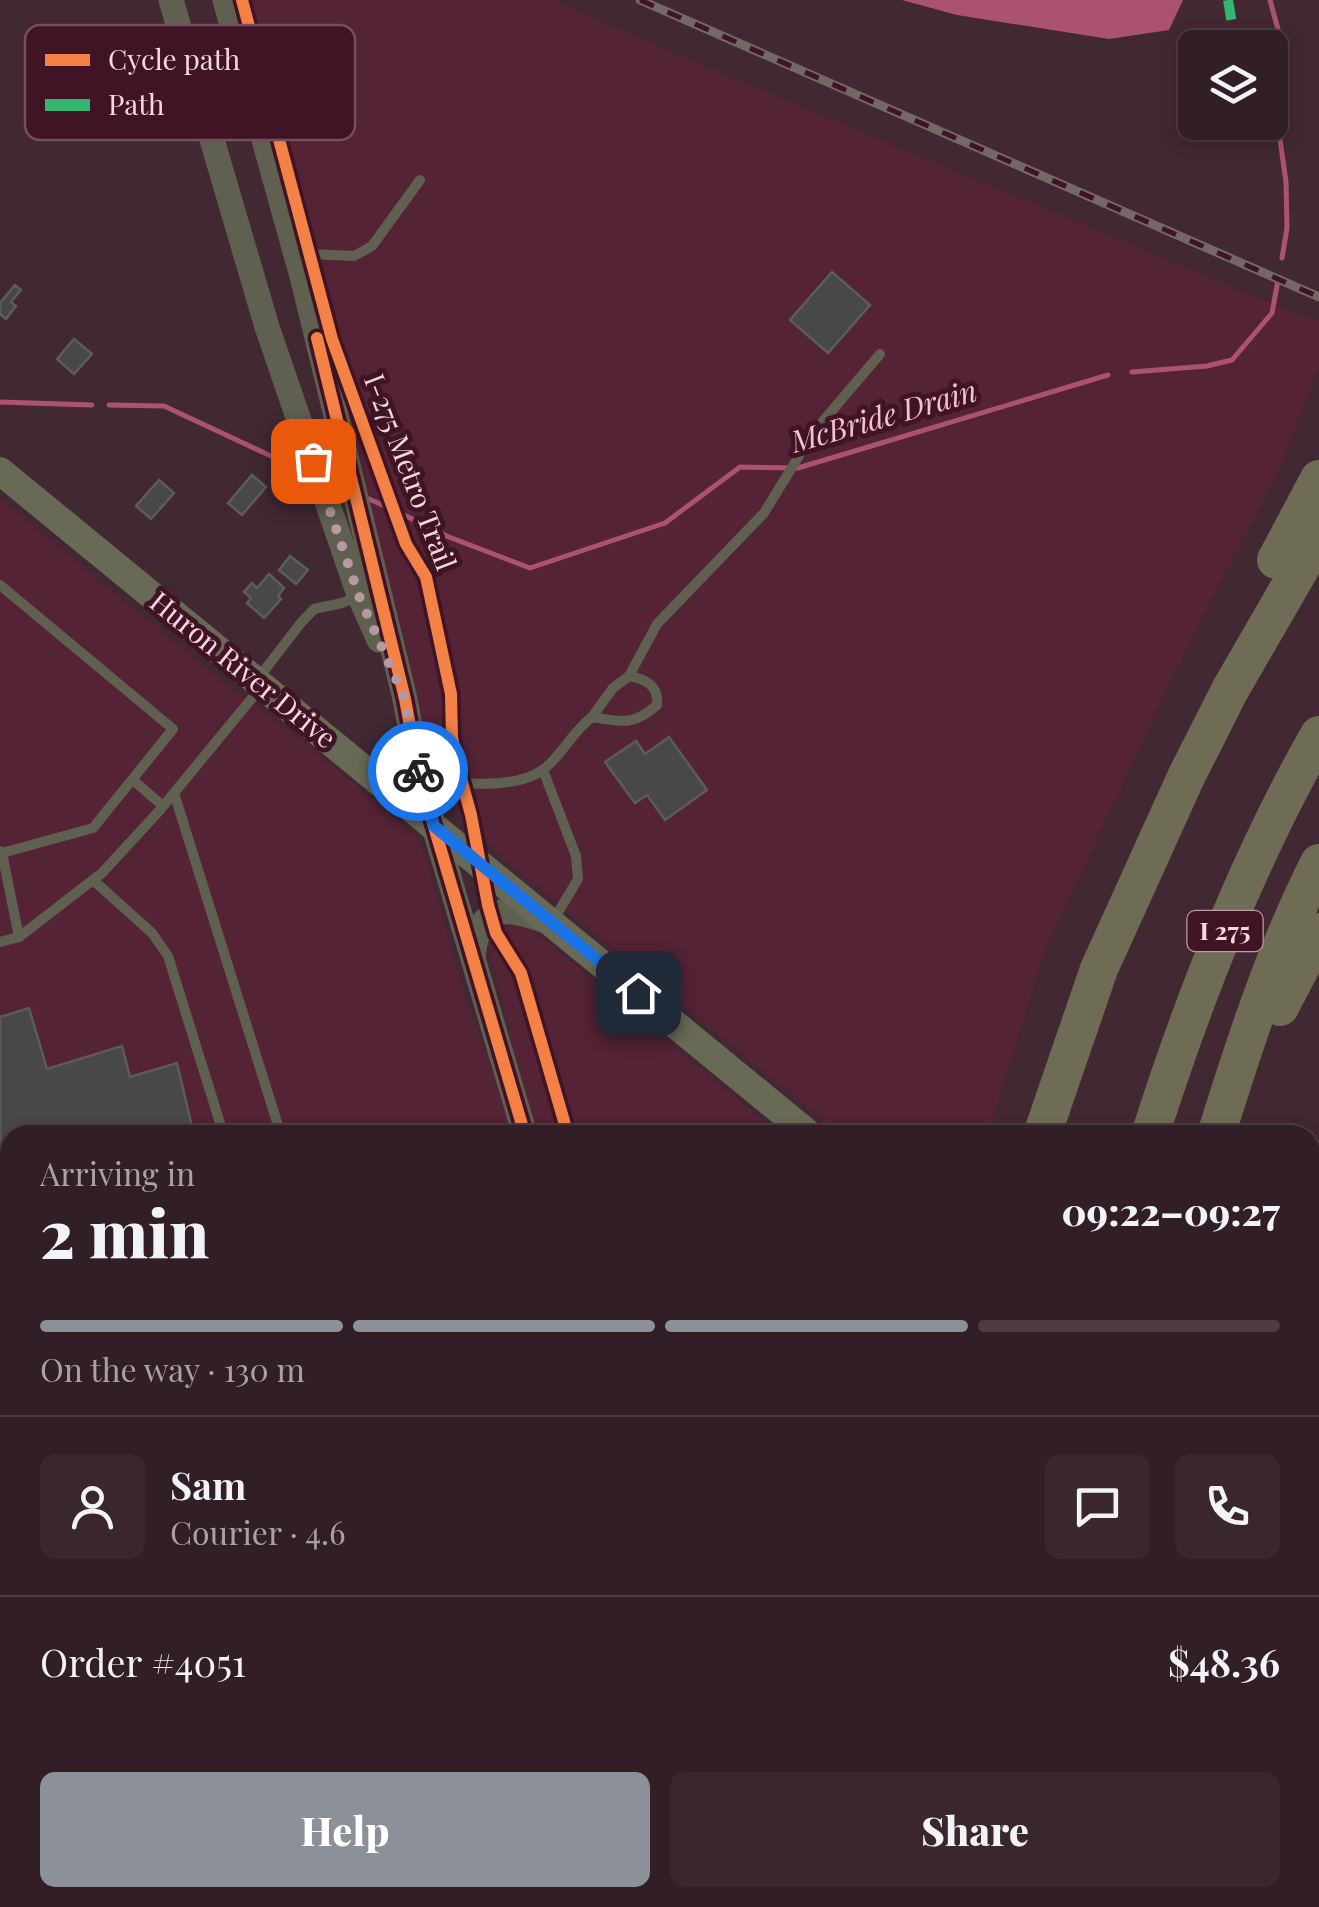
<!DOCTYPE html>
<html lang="en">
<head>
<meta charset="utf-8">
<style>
  body { margin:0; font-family:"Playfair Display",serif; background:#3a272e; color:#f1f3f6; height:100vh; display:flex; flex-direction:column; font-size:38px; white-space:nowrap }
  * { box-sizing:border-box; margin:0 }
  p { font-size:32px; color:#a8a2a7 }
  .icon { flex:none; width:55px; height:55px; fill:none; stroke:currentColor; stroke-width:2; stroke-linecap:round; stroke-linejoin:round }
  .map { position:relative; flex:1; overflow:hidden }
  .drawer { position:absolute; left:0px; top:1125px; width:1320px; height:782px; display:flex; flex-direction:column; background:#321e26; border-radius:30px 30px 0 0; box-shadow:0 5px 15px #0003,0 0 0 2px #4d3c43 }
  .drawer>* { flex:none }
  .buttons { position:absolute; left:1178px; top:30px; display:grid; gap:20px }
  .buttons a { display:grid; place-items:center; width:110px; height:110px; border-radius:15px; background:#321e26; box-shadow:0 5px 15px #0003,0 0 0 2px #4d3c43; font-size:50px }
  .pin { position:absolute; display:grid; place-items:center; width:85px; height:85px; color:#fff; margin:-42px; border-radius:20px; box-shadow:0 5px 15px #0006 }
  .courier { position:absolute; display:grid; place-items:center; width:100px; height:100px; margin:-50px; border:8px solid #1a73e8; border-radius:50%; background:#fff; color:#222; box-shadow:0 2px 12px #0007 }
  .head em { font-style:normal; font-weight:800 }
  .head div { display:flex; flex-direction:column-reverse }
  .head { display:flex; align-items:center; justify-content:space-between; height:170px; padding:0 40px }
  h1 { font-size:65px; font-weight:800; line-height:75px }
  .bar { display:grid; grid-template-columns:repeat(4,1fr); gap:15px 10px; align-content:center; height:120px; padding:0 40px }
  .bar i { height:12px; border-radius:8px; background:#4d3c43 }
  .bar .on { background:#8c9099 }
  .bar p { grid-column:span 4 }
  .line { display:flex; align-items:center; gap:25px; padding:0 40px; border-top:2px solid #4d3c43 }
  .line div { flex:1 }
  .round { display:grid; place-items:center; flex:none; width:105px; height:105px; border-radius:15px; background:#3a272e }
  .button { display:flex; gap:20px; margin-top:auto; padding:20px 40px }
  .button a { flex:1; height:115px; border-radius:15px; background:#8c9099; color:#fff; font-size:40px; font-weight:800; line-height:115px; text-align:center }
  .button a+a { background:#3a272e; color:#f1f3f6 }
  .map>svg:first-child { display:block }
</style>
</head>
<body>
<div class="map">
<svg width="1319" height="1907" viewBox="0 0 1319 1907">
  <rect width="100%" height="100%" fill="#422832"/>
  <!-- built -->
  <g fill="#542335">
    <path d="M222,0H552L737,80L1319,323V366L1281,465L1175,672L1044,952L988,1135H841L507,862L459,815L432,756L418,708Z"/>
    <path d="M0,498L228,686L289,730L411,832L422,846L426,859L467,1003L496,1077L513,1135H10V1898H728L730,1907H0Z"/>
    <path d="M520,922L532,930L781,1135H536L515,1063L509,1026L487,943V933L500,923Z"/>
    <path d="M760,1898H892V1907H763Z"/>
  </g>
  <!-- water -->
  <path fill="#ac5271" d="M902,0H1183L1169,30L1109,39L957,15Z"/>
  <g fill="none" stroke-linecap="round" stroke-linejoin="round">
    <!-- stream -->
    <g stroke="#ac5271" stroke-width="5">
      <path d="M1270,0L1279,33L1278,125L1286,182L1287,228L1282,258"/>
      <path d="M1132,372L1207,366L1232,360L1272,313L1278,280"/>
      <path d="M0,402L92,405"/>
      <path d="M109,405L164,406L301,470"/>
      <path d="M367,498L391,509"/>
      <path d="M404,515L449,537L530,568L665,523L740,467L798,468L1108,375"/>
    </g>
  </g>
  <!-- building -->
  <g fill="#48474a" stroke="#5a5c5d" stroke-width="2.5">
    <path d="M832,272L870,305L828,353L790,320Z"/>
    <path d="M15,285L21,290L11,302L16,306L6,319L0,314V303Z"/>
    <path d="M74,339L92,354L74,374L57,359Z"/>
    <path d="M252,475L266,487L242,515L228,503Z"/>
    <path d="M159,480L174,493L151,519L136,506Z"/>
    <path d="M290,556L308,570L296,584L279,570Z"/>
    <path d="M269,574L284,588L278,596L281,599L264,618L247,603L251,598L244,592L252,583L257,588Z"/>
    <path d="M669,737L707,790L665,820L647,795L635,803L605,762L636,741L645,754Z"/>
    <path d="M29,1008L47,1069L122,1046L130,1077L177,1063L194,1135H10V1898H202L169,1907H0V1017Z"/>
    <path d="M1319,1642V1695L1310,1687V1652Z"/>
    <path d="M1186,1898H1210L1216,1903L1212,1907H1178Z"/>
  </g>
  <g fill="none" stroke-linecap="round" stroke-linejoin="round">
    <!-- service -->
    <g stroke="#606050" stroke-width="10">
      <path d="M307,264L309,254L354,256L372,246L420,180"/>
      <path d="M0,585L173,729L93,828L2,853L0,851"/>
      <path d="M629,676L657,624L764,513L813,433L880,354"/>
      <path d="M257,680L300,624L314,609L342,603L358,596"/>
      <path d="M543,770L576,856L578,879L553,921"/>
      <path d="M421,779C455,783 516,791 544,769C562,755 572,732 592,717C621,722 634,726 657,705C659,686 646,679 629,676L613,688L592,717"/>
      <path d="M133,780L163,806"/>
      <path d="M174,793L281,1135"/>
      <path d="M2,853L19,937"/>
      <path d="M93,880L152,933L168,956L220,1123"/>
      <path d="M0,942L19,937L102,873L160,810L261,687"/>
      <path d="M334,1898L343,1907"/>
      <path d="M525,1898L530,1907"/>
      <path d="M241,1907L273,1898"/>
      <path d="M409,1907L432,1898"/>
    </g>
    <!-- minor -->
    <path stroke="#606050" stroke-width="20" d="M1306,1898L1317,1907"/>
    <!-- tertiary -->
    <g stroke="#606050" stroke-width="25">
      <path d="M171,0L267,327L359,595L379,640"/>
      <path d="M225,0L303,280L405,699L420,779L525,1135"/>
      <path d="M473,957C479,903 503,906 546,921"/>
      <path d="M749,1898L752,1907"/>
    </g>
    <!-- secondary -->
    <g stroke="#696a55" stroke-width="28">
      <path d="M0,471L810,1135"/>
      <path d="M1310,1548L1319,1556"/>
    </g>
    <!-- motorway -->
    <g stroke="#6e6c54" stroke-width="38">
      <path d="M1276,560L1319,479"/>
      <path d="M1280,1007L1319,932"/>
      <path d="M1042,1135L1099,969L1186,777L1230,690L1319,536"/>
      <path d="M1150,1135C1194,997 1247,861 1319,735"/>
      <path d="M1216,1135C1245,1042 1275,950 1319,863"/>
      <path d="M951,1898V1907"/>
      <path d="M1056,1898L1057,1907"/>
      <path d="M1087,1907V1898"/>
    </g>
    <!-- rail casing -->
    <g stroke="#736865" stroke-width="9">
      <path id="rail" d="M640,0L1319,297"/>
    </g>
    <!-- rail -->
    <use href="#rail" stroke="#401425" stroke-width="5" stroke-dasharray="15" stroke-linecap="butt"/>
    <!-- quiet -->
    <path stroke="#33b770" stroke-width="10" stroke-dasharray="20 10" stroke-linecap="butt" d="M1228,0L1236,48"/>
    <!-- cycleway casing -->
    <g stroke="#401425" stroke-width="19">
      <g id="cycleway">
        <path d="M242,0L332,339L406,544L426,577L451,694L452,737L459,771L471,815L488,905L496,933L521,973L568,1135"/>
        <path d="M317,338L405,699L420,779L525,1135"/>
      </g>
    </g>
    <!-- cycleway -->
    <use href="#cycleway" stroke="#f48246" stroke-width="12"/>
  </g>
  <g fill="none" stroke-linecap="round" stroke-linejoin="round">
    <!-- done -->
    <path stroke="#b69aa2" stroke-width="10" stroke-dasharray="0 18" d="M313,461L359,596L405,699L418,771"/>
    <!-- route -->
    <path stroke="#1a73e8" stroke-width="12" d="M418,771L434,826L638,993"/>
  </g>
  <g text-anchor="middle" stroke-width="10" stroke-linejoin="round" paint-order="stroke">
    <!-- shield labels -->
    <rect fill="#401425" stroke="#bf9ca7" stroke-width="2.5" x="1187.5" y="911" width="75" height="40" rx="8"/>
    <g font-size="25" font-weight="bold" fill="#f5d7df">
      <text x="1225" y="940">I 275</text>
    </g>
    <!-- street labels -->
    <g font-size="28" fill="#f5d7df" stroke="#401425">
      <text transform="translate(410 472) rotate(69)" y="10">I-275 Metro Trail</text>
      <text transform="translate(243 670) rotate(39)" y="10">Huron River Drive</text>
    </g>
    <!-- water labels -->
    <g font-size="30" font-style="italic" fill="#f6c1d0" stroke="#401425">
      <text transform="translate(884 417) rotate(-16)" y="10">McBride Drain</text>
    </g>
  </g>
  <!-- legend -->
  <rect x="25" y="25" width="330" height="115" rx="15" fill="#401425" stroke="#764e5d" stroke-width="2.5"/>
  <rect x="45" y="54" width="45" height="12" fill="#f48246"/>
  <rect x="45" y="99" width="45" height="12" fill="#33b770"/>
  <g font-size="28" fill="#f5d7df">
    <text x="108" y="70">Cycle path</text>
    <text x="108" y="115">Path</text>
  </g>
</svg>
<div class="buttons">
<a><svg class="icon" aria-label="layers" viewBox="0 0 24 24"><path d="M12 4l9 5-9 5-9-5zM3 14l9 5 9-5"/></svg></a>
</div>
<div class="pin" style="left:313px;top:461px;background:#ea580c"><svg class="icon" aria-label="bag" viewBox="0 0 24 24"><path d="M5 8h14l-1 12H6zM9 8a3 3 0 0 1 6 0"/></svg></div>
<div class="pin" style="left:638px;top:993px;background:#1f2937"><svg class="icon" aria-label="home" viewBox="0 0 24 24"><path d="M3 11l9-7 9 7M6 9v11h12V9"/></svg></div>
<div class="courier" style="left:418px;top:771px"><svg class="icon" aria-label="bike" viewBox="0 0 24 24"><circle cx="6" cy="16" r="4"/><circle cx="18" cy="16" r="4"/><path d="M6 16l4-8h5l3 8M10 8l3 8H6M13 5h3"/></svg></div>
<section class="drawer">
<div class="head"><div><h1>2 min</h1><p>Arriving in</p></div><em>09:22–09:27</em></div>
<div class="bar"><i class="on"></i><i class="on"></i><i class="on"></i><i></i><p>On the way · 130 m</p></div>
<div class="line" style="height:180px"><a class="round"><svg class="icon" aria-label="person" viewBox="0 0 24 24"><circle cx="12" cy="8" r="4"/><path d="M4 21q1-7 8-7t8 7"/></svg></a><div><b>Sam</b><p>Courier · 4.6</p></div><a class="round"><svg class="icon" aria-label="chat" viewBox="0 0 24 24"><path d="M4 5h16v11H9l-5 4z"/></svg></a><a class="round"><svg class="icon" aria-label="phone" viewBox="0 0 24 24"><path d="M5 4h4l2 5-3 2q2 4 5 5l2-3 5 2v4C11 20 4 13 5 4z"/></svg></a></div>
<div class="line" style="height:130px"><div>Order #4051</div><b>$48.36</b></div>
<div class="button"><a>Help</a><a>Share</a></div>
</section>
</div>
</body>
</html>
